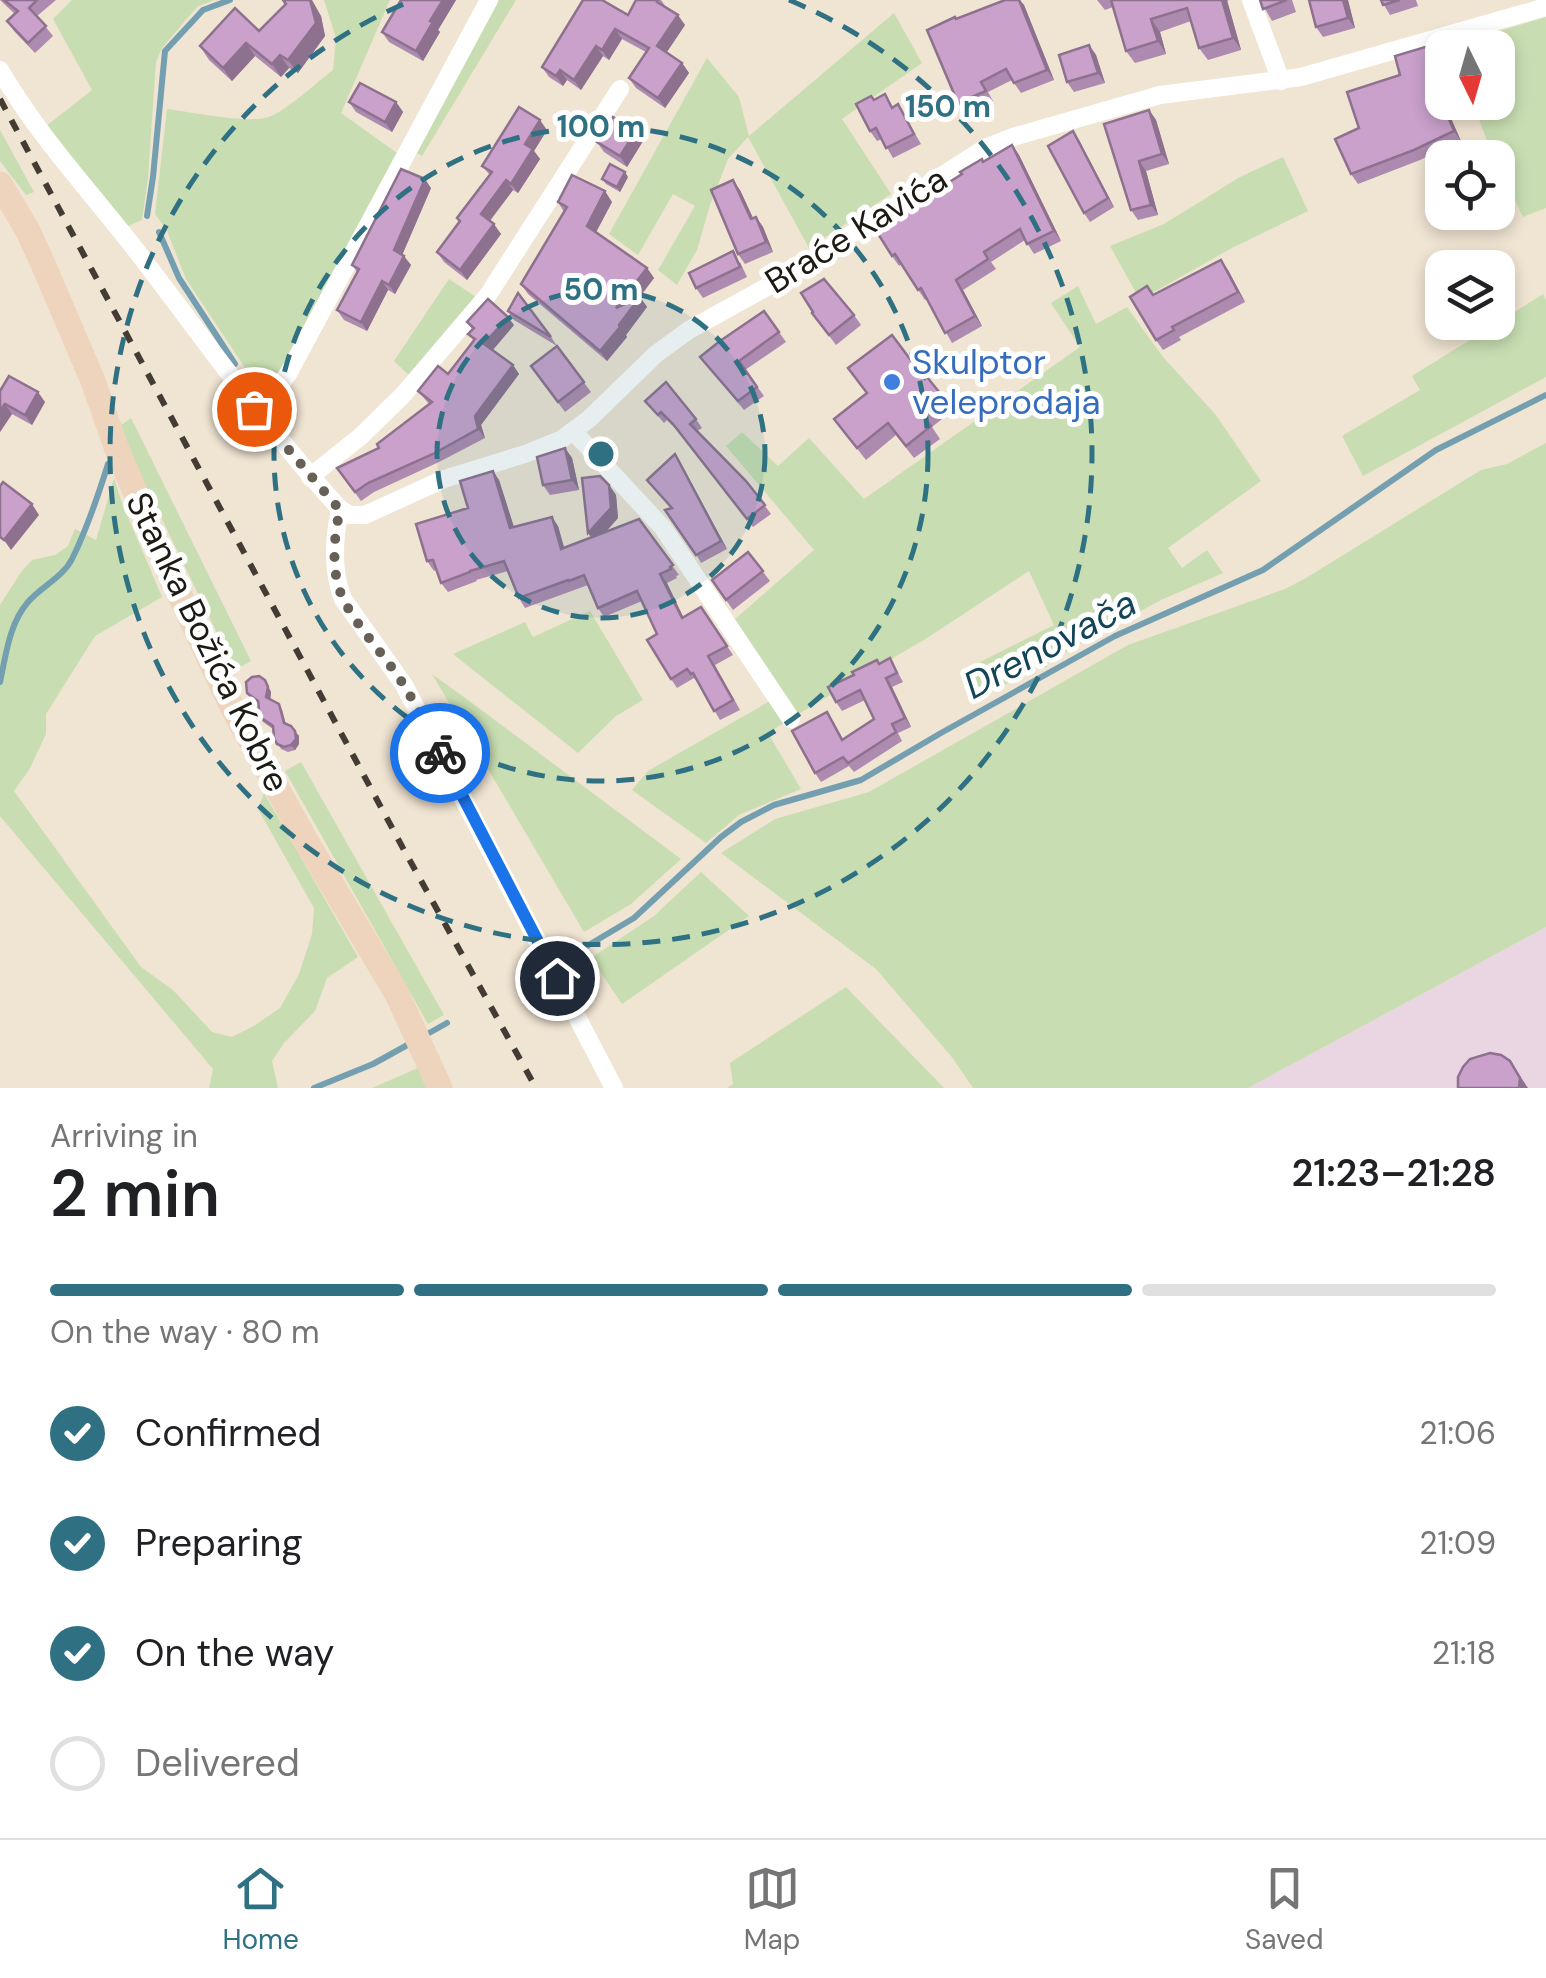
<!DOCTYPE html>
<html lang="en">
<head>
<meta charset="utf-8">
<style>
  body { margin:0; font-family:"DM Sans",sans-serif; background:#f6f6f6; color:#202124; height:100vh; display:flex; flex-direction:column; font-size:38px; white-space:nowrap }
  * { box-sizing:border-box; margin:0 }
  p { font-size:32px; color:#757577 }
  .icon { flex:none; width:55px; height:55px; fill:none; stroke:currentColor; stroke-width:2; stroke-linecap:round; stroke-linejoin:round }
  .map { position:relative; height:1088px; overflow:hidden }
  .side { display:flex; flex-direction:column; background:#fff; flex:1 }
  .side>* { flex:none }
  .needle { width:65px; rotate:175deg }
  .buttons { position:absolute; left:1425px; top:30px; display:grid; gap:20px }
  .buttons a { display:grid; place-items:center; width:90px; height:90px; border-radius:20px; background:#fff; box-shadow:0 5px 15px #0003; font-size:50px }
  .pin { position:absolute; display:grid; place-items:center; width:85px; height:85px; color:#fff; margin:-42px; border:5px solid #fff; border-radius:50%; box-shadow:0 2px 10px #0007 }
  .courier { position:absolute; display:grid; place-items:center; width:100px; height:100px; margin:-50px; border:8px solid #1a73e8; border-radius:50%; background:#fff; color:#222; box-shadow:0 2px 12px #0007 }
  .head em { font-style:normal; font-weight:600 }
  .head div { display:flex; flex-direction:column-reverse }
  .head { display:flex; align-items:center; justify-content:space-between; height:170px; padding:0 50px }
  h1 { font-size:65px; font-weight:600; line-height:75px }
  .bar { display:grid; grid-template-columns:repeat(4,1fr); gap:15px 10px; align-content:center; height:120px; padding:0 50px }
  .bar i { height:12px; border-radius:8px; background:#e0e0e0 }
  .bar .on { background:#2f7183 }
  .bar p { grid-column:span 4 }
  ol { padding:0 50px; list-style:none }
  li { display:flex; align-items:center; gap:30px; height:110px }
  li p { margin-inline-start:auto }
  li .icon { padding:10px; border-radius:50%; background:#2f7183; color:#fff; stroke-width:4 }
  li:last-child { color:#757577 }
  li i { width:55px; height:55px; border:5px solid #e0e0e0; border-radius:50% }
  .tabs { display:flex; justify-content:space-around; align-items:center; height:140px; border-top:2px solid #e0e0e0; background:#fff; font-size:28px; color:#757577 }
  .tabs a { display:grid; justify-items:center; gap:5px }
  .tabs .on { color:#2f7183 }
  .map>svg:first-child { display:block }
</style>
</head>
<body>
<div class="map">
<svg width="1546" height="1088" viewBox="0 0 1546 1088">
  <rect width="100%" height="100%" fill="#f0e4d2"/>
  <!-- industrial -->
  <path fill="#ead5e3" d="M1546,927V1088H1248Z"/>
  <!-- green -->
  <g fill="#c8deb2">
    <path d="M72,0H214L197,7L162,48L156,62L148,178L142,220L128,226L45,127L92,90L53,19Z"/>
    <path d="M324,0H390L341,113L397,153L279,375L272,382L257,386L186,279L167,231L155,214L167,109C191,112 248,124 269,117C287,110 316,83 333,70L336,38Z"/>
    <path d="M499,0H516L422,156L415,152Z"/>
    <path d="M894,13L922,63L842,119L891,194L809,248L748,137L728,159L710,205L697,250L677,285L658,270L695,206L673,194L638,255L609,234L707,58L739,97L749,136Z"/>
    <path d="M1546,17V208L1523,217L1498,166V158L1493,157L1473,103L1498,102V48L1457,47V44Z"/>
    <path d="M0,130L34,192L26,195L0,161Z"/>
    <path d="M1283,157L1308,211L1230,249L1140,300L1110,246L1164,224L1240,177Z"/>
    <path d="M449,279L476,297L409,375L394,361Z"/>
    <path d="M1078,286L1096,324L1127,307L1163,357L1216,415L1261,481L1168,548L1182,568L1207,550L1223,573L1161,600L984,696L966,669L1054,625L1029,571L927,638L795,716L733,621L814,550L726,446L742,432L778,466L809,438L864,499L1080,347L1051,303Z"/>
    <path d="M1543,294L1546,300V377L1363,476L1342,436L1420,390L1412,376Z"/>
    <path d="M131,418L251,661L235,670L142,478L120,426Z"/>
    <path d="M1546,443V927L1248,1088H973L951,1056L876,969L721,853L775,819L869,792L1128,645L1285,589L1306,578L1481,470L1507,464Z"/>
    <path d="M114,478L122,503L162,597L95,636L46,714V734L29,770L14,791L141,967L173,990L212,1032L232,1037L254,1026L280,1008L299,974L312,934L314,908L258,809L264,793L358,957L327,978L315,1011L284,1043L272,1061L278,1088H209L213,1069L0,816V605L21,572L32,560L55,555L68,546L75,529L96,540Z"/>
    <path d="M590,611L643,700L616,716L578,753L453,654L525,622L533,637Z"/>
    <path d="M432,674L468,700L681,859L631,904L584,932Z"/>
    <path d="M770,701L784,723L768,733L801,789L739,815L706,843L632,790L648,771Z"/>
    <path d="M301,762L444,1015L428,1024L285,771Z"/>
    <path d="M701,872L749,916L622,1004L591,958L654,916Z"/>
    <path d="M846,987L944,1088H727L733,1084L730,1063Z"/>
    <path d="M418,1068L426,1088H372Z"/>
  </g>
  <g fill="none" stroke-linecap="round" stroke-linejoin="round">
    <!-- stream -->
    <g stroke="#749fb0" stroke-width="6">
      <path d="M147,216L153,177L165,51L203,10L230,0"/>
      <path d="M159,232L179,278L235,364"/>
      <path d="M0,682C6,655 9,624 28,602C41,587 63,577 72,559C87,529 98,496 108,464"/>
      <path d="M587,946L634,918L721,837L741,822L774,805L861,780L941,733L1115,636L1263,570L1436,450L1546,395"/>
      <path d="M422,1037L447,1023"/>
      <path d="M314,1088L373,1064L411,1043"/>
    </g>
    <!-- street -->
    <g stroke="#fff" stroke-width="18">
      <path d="M1251,0L1281,81"/>
      <path d="M0,70C40,139 94,195 142,258C207,343 268,430 340,509L350,515H365L444,479L528,453L562,439L589,419L656,354L689,330L783,278L985,148L1013,137L1160,95L1301,77L1546,7"/>
      <path d="M254,409L273,393L288,374L489,0"/>
      <path d="M573,431L663,528L791,719"/>
      <path d="M310,477L361,436L402,396L488,295L620,89"/>
      <path d="M340,509C334,538 332,572 343,599L404,685L614,1088"/>
    </g>
    <!-- secondary -->
    <path stroke="#eed4bc" stroke-width="25" d="M0,184L28,231L43,264L93,381L116,447L173,581L233,709L309,846L397,994L440,1088"/>
    <!-- rail -->
    <path stroke="#423c34" stroke-width="6" stroke-dasharray="12 12" stroke-linecap="butt" d="M0,99L404,850L536,1088"/>
  </g>
  <!-- wall -->
  <g fill="#ad8aaf">
    <path d="M0,0H56L37,16L53,36L35,53L14,31L7,21L15,14Z"/>
    <path d="M401,0H456L438,30L440,32L423,61L389,42L382,32Z"/>
    <path d="M636,0H661L666,7L685,25L667,52L682,63L689,73L665,108L636,88L629,78L646,52L622,39L609,60L603,56L581,90L567,80L563,86L549,77L542,67L628,15Z"/>
    <path d="M1005,0H1020L1024,5L1054,80L1021,93L1012,80L988,92L993,101L965,113L958,103L956,19Z"/>
    <path d="M1097,0H1229L1227,1L1241,50L1208,60L1199,48L1191,21L1160,32L1166,54L1135,63L1126,51L1113,7L1105,10Z"/>
    <path d="M1260,0H1292L1296,12L1272,21Z"/>
    <path d="M1309,0H1348L1355,28L1323,37L1316,27Z"/>
    <path d="M1381,0H1416L1418,6L1390,15Z"/>
    <path d="M321,16L325,36L298,73L289,68L281,77L255,56L232,81L209,60L200,46Z"/>
    <path d="M1089,45L1096,55L1105,83L1074,92L1067,82Z"/>
    <path d="M1432,45L1438,55L1442,68V84L1437,85L1442,98V102L1461,141L1420,160L1358,184L1351,174L1359,128Z"/>
    <path d="M874,100L893,107L898,104L921,144L893,158L882,139L877,141L870,131Z"/>
    <path d="M349,102H396L403,112L392,132L356,112Z"/>
    <path d="M1149,110L1156,120L1169,164L1146,171L1158,215L1138,220L1131,210Z"/>
    <path d="M547,130L534,151L540,159L518,193L513,190L490,221L501,234L467,280L444,262L437,252L460,222L457,218L490,175L482,166Z"/>
    <path d="M1073,131L1114,207L1090,222L1084,213Z"/>
    <path d="M643,141L627,167L604,152L597,142Z"/>
    <path d="M1012,145L1019,155L1061,241L1034,254L1025,240L991,262L996,269L963,290L982,326L952,343L927,299L925,300L901,264L899,266L892,256L962,174Z"/>
    <path d="M628,177L620,192L606,184L602,179Z"/>
    <path d="M431,188L402,255L411,265L395,294L388,290L367,331L344,320L337,310L357,272L352,265Z"/>
    <path d="M740,190L753,218L756,217L763,227L773,252L745,264L738,254Z"/>
    <path d="M558,202H612L596,232L647,268L654,278L640,297L647,307L626,335L627,337L607,361L528,294L521,284L564,212Z"/>
    <path d="M1463,212H1496L1497,214L1473,228Z"/>
    <path d="M740,262L747,277L703,298L696,288Z"/>
    <path d="M1228,270L1245,302L1179,337L1181,340L1163,350L1156,340L1153,295Z"/>
    <path d="M508,311L551,337L557,346L514,320Z"/>
    <path d="M764,311L786,342L745,370L764,396L744,410L700,357Z"/>
    <path d="M812,313L854,315L861,325L836,345Z"/>
    <path d="M467,322L514,325L493,350L513,365L519,374L481,425L485,438L439,462L374,492L361,501L337,468L379,448L429,404L418,391L448,374L474,341L468,334L472,329Z"/>
    <path d="M557,346L591,392L565,412L531,366Z"/>
    <path d="M925,379L944,398L952,411L932,427L940,439L914,458L896,435L866,460L834,419Z"/>
    <path d="M0,391L45,402L32,425L12,414L0,432Z"/>
    <path d="M645,401L696,419L702,428L697,431L746,481L771,514L753,527L679,432L667,420L664,423Z"/>
    <path d="M565,448L572,458L579,490L550,495L543,485Z"/>
    <path d="M680,462L727,549L701,563L671,508L647,480Z"/>
    <path d="M499,480L514,527L558,526L564,548L592,537L588,533L609,485L616,495L618,518L606,532L639,519L679,575L676,576L677,578L667,583L683,617L701,607L733,655L715,665L740,710L720,720L698,683L694,678L677,688L671,679L657,634L642,601L604,617L598,608L588,585L525,608L519,598L508,571L476,580L477,581L448,592L441,583L436,570L434,571L427,561L468,508Z"/>
    <path d="M748,552L770,581L733,610L712,580Z"/>
    <path d="M890,658L903,682L892,687L911,727L898,733L902,741L854,772L849,766L821,782L815,773L833,721L843,739L874,719L865,700L842,711L836,702L879,663Z"/>
    <path d="M265,680L271,692L270,700L282,709L286,724L299,736V744L295,750L288,752L281,749L274,738L273,729L263,722L260,717L259,704L250,698L247,693Z"/>
  </g>
  <!-- shaded-wall -->
  <g fill="#8d718e">
    <path d="M310,0H312L321,16L325,36L298,73L288,60Z"/>
    <path d="M443,0H456L438,30L440,32L423,61L416,51L430,21Z"/>
    <path d="M1019,0L1024,5L1054,80L1047,70Z"/>
    <path d="M1222,0H1227L1241,50L1233,38Z"/>
    <path d="M1343,0H1348L1355,28L1348,18Z"/>
    <path d="M678,15L685,25L664,56L657,46Z"/>
    <path d="M1151,19L1160,32L1166,54L1158,41Z"/>
    <path d="M615,29L622,39L609,60L602,50Z"/>
    <path d="M246,43L255,56L232,81L223,68Z"/>
    <path d="M1089,45L1096,55L1105,83L1098,73Z"/>
    <path d="M1432,45L1438,55L1442,68V76Z"/>
    <path d="M596,46L603,56L581,90L574,80Z"/>
    <path d="M280,55L289,68L281,77L272,64Z"/>
    <path d="M682,63L689,73L665,108L658,98Z"/>
    <path d="M560,70L567,80L563,86L556,76Z"/>
    <path d="M1431,76L1437,85L1442,98V102H1444L1461,141L1454,131Z"/>
    <path d="M396,102L403,112L392,132L385,122Z"/>
    <path d="M1149,110L1156,120L1169,164L1162,154Z"/>
    <path d="M540,120L547,130L534,151L540,159L518,193L511,184L525,144Z"/>
    <path d="M636,131L643,141L627,167L620,156Z"/>
    <path d="M1073,131L1079,140L1114,207L1108,198Z"/>
    <path d="M1012,145L1019,155L1061,241L1054,231Z"/>
    <path d="M1139,161L1146,171L1158,215L1151,205Z"/>
    <path d="M625,172L628,177L620,192L617,187Z"/>
    <path d="M425,179L431,188L400,260L394,250Z"/>
    <path d="M506,180L513,190L487,224L481,214Z"/>
    <path d="M733,180L740,190L758,229L751,219Z"/>
    <path d="M605,191L612,202L594,236L587,226Z"/>
    <path d="M756,217L763,227L773,252L766,242Z"/>
    <path d="M494,224L501,234L467,280L460,270Z"/>
    <path d="M404,256L411,265L395,294L389,285Z"/>
    <path d="M1221,260L1228,270L1245,302L1238,292Z"/>
    <path d="M647,268L654,278L623,318L616,308Z"/>
    <path d="M956,280L963,290L982,326L975,316Z"/>
    <path d="M382,281L388,290L367,331L361,322Z"/>
    <path d="M640,297L647,307L626,335L627,337L607,361L600,351Z"/>
    <path d="M508,317L514,325L490,353L484,344Z"/>
    <path d="M513,365L519,374L481,425L485,438L478,429L475,416Z"/>
    <path d="M38,392L45,402L32,425L25,415Z"/>
    <path d="M5,404L12,414L0,432V411Z"/>
    <path d="M565,448L572,458L579,490L572,480Z"/>
    <path d="M675,454L680,462L727,549L721,541Z"/>
    <path d="M493,471L499,480L517,537L510,528Z"/>
    <path d="M609,485L616,495L618,518L595,543L588,533Z"/>
    <path d="M32,504L39,515L11,550L4,540Z"/>
    <path d="M552,517L558,526L567,558L561,549Z"/>
    <path d="M660,574L667,583L688,627L682,618Z"/>
    <path d="M886,678L892,687L911,727L905,718Z"/>
    <path d="M265,680L271,692L270,702L266,697Z"/>
    <path d="M295,731L299,736V744L295,750L291,745Z"/>
    <path d="M1510,1061L1528,1088H1519Z"/>
  </g>
  <!-- building -->
  <g fill="#c9a1cb" stroke="#8d718e" stroke-width="2.5">
    <path d="M4,0H37L29,8L46,26L28,43L7,21L18,11Z"/>
    <path d="M283,0H310L316,23L288,60L280,55L272,64L246,43L223,68L200,46L235,8L259,31L286,4Z"/>
    <path d="M401,0H443L430,21L433,22L416,51L382,32Z"/>
    <path d="M583,0H602L628,15L636,0H658L657,2L678,15L657,46L682,63L658,98L629,78L649,48L615,29L602,50L596,46L574,80L560,70L556,76L542,67Z"/>
    <path d="M1005,0H1019L1047,70L1014,83L1006,69L981,82L986,91L958,103L927,30L955,17L956,19Z"/>
    <path d="M1111,0H1222L1233,38L1199,48L1187,8L1151,19L1158,41L1126,51Z"/>
    <path d="M1260,0H1287L1263,9Z"/>
    <path d="M1309,0H1343L1348,18L1316,27Z"/>
    <path d="M1381,0H1400L1383,5Z"/>
    <path d="M1089,45L1098,73L1067,82L1059,55Z"/>
    <path d="M1432,45L1440,73L1431,76L1454,131L1414,150L1351,174L1335,139L1359,128L1347,92L1400,75L1395,56Z"/>
    <path d="M360,83L396,102L385,122L349,102Z"/>
    <path d="M885,94L892,108L898,104L914,134L886,148L876,128L870,131L856,104L871,96L874,100Z"/>
    <path d="M519,107L540,120L525,144L533,149L511,184L506,180L481,214L494,224L460,270L437,252L460,221L457,218L492,172L482,166Z"/>
    <path d="M1149,110L1162,154L1139,161L1151,205L1131,210L1104,124Z"/>
    <path d="M613,117L636,131L620,156L597,142Z"/>
    <path d="M1073,131L1108,198L1084,213L1048,146Z"/>
    <path d="M1012,145L1054,231L1027,244L1020,229L984,252L988,259L956,280L975,316L945,333L921,288L918,290L895,254L892,256L875,229L962,174L960,172L982,159L983,162Z"/>
    <path d="M610,164L625,172L617,187L602,179Z"/>
    <path d="M401,169L425,179L394,250L404,256L389,285L382,281L361,322L337,310L359,269L352,265Z"/>
    <path d="M572,175L605,191L587,226L647,268L616,308L640,297L619,325L620,327L600,351L521,284L567,207L558,202Z"/>
    <path d="M733,180L751,219L756,217L766,242L738,254L711,190Z"/>
    <path d="M733,251L740,267L696,288L689,273Z"/>
    <path d="M1221,260L1238,292L1172,327L1174,330L1156,340L1130,297L1147,286L1153,295Z"/>
    <path d="M824,279L854,315L829,335L812,313L813,312L801,293Z"/>
    <path d="M518,293L551,337L508,311Z"/>
    <path d="M488,299L508,317L484,344L513,365L475,416L478,429L433,454L368,483L355,492L337,468L379,448L377,444L432,402L418,391L438,366L448,374L475,339L468,334L474,328L467,322Z"/>
    <path d="M764,311L779,332L739,361L757,387L738,401L700,357L720,341Z"/>
    <path d="M892,335L925,379L927,377L944,398L923,416L931,426L906,446L888,423L857,448L834,419L867,393L848,368Z"/>
    <path d="M557,346L584,382L558,402L531,366Z"/>
    <path d="M9,376L38,392L25,415L5,404L0,411V391Z"/>
    <path d="M666,382L696,419L690,424L746,481L765,505L747,519L673,424L661,412L658,415L645,401Z"/>
    <path d="M565,448L572,480L543,485L537,457Z"/>
    <path d="M675,454L721,541L696,555L665,510L672,508L647,480Z"/>
    <path d="M493,471L510,528L552,517L561,549L639,519L673,565L670,567L671,569L660,574L682,618L701,607L727,646L708,656L733,700L714,711L693,673L691,674L687,669L671,679L647,640L657,634L637,591L598,608L584,575L569,581L568,580L519,598L504,561L470,571V572L441,583L433,560L427,561L416,524L468,508L460,481Z"/>
    <path d="M600,476L609,485L611,508L588,533L582,478Z"/>
    <path d="M3,482L32,504L4,540L0,537V486Z"/>
    <path d="M748,552L763,571L726,600L712,580Z"/>
    <path d="M890,658L897,673L886,678L905,718L892,724L896,732L848,763L843,757L815,773L792,731L827,712L842,740L874,719L860,690L836,702L828,687L854,675L852,672L877,660L879,664Z"/>
    <path d="M259,676L265,680L268,687L266,697L279,704L284,723L291,726L295,731L296,739L291,745L284,747L277,744L274,738L273,726L260,717L258,701L247,693L246,682L252,677Z"/>
    <path d="M1490,1053L1501,1055L1510,1061L1520,1078L1519,1088H1458V1077L1463,1067L1470,1059Z"/>
  </g>
  <g fill="none" stroke-linecap="round" stroke-linejoin="round">
    <!-- done -->
    <path stroke="#676056" stroke-width="10" stroke-dasharray="0 18" d="M254,409L340,510C334,535 331,569 341,594C352,622 386,656 403,684C417,706 428,730 440,753"/>
    <!-- route -->
    <path stroke="#1a73e8" stroke-width="12" d="M440,753L557,978"/>
  </g>
  <!-- distance rings -->
  <circle cx="601" cy="454" r="164" fill="#2f7183" fill-opacity=".12"/>
  <g fill="none" stroke="#2f7183" stroke-width="5" stroke-dasharray="18 12">
    <circle cx="601" cy="454" r="164"/>
    <circle cx="601" cy="454" r="327"/>
    <path d="M789 0A491 491 0 1 1 413 0"/>
  </g>
  <!-- markers -->
  <circle fill="#3f7fe0" stroke="#fff" stroke-width="4" cx="892" cy="382" r="10"/>
  <g text-anchor="middle" stroke-width="10" stroke-linejoin="round" paint-order="stroke">
    <!-- street labels -->
    <g font-size="35" fill="#1d1913" stroke="#fff">
      <text transform="translate(856 230) rotate(-32)" y="12">Braće Kavića</text>
      <text transform="translate(208 642) rotate(64)" y="12">Stanka Božića Kobre</text>
    </g>
    <!-- shop labels -->
    <g font-size="35" fill="#366cbe" stroke="#fff" text-anchor="start">
      <text x="912" y="374">Skulptor<tspan x="912" dy="40">veleprodaja</tspan></text>
    </g>
    <!-- water labels -->
    <g font-size="38" font-style="italic" fill="#124559" stroke="#fff">
      <text transform="translate(1050 644) rotate(-28)" y="13">Drenovača</text>
    </g>
  </g>
  <circle cx="601" cy="454" r="15" fill="#2f7183" stroke="#fff" stroke-width="5"/>
  <g font-size="30" text-anchor="middle" font-weight="bold" fill="#2f7183" stroke="#fff" stroke-width="10" stroke-linejoin="round" paint-order="stroke">
    <text x="948" y="117">150 m</text>
    <text x="601" y="137">100 m</text>
    <text x="601" y="300">50 m</text>
  </g>
</svg>
<div class="buttons">
<a><svg class="needle" viewBox="-14 -14 28 28"><path d="M0-13l5 13h-10z" fill="#e53935"/><path d="M0 13l5-13h-10z" fill="#757577"/></svg></a>
<a><svg class="icon" aria-label="locate" viewBox="0 0 24 24"><circle cx="12" cy="12" r="6"/><path d="M12 2v4M12 18v4M2 12h4M18 12h4"/></svg></a>
<a><svg class="icon" aria-label="layers" viewBox="0 0 24 24"><path d="M12 4l9 5-9 5-9-5zM3 14l9 5 9-5"/></svg></a>
</div>
<div class="pin" style="left:254px;top:409px;background:#ea580c"><svg class="icon" aria-label="bag" viewBox="0 0 24 24"><path d="M5 8h14l-1 12H6zM9 8a3 3 0 0 1 6 0"/></svg></div>
<div class="pin" style="left:557px;top:978px;background:#1f2937"><svg class="icon" aria-label="home" viewBox="0 0 24 24"><path d="M3 11l9-7 9 7M6 9v11h12V9"/></svg></div>
<div class="courier" style="left:440px;top:753px"><svg class="icon" aria-label="bike" viewBox="0 0 24 24"><circle cx="6" cy="16" r="4"/><circle cx="18" cy="16" r="4"/><path d="M6 16l4-8h5l3 8M10 8l3 8H6M13 5h3"/></svg></div>
</div>
<section class="side">
<div class="head"><div><h1>2 min</h1><p>Arriving in</p></div><em>21:23–21:28</em></div>
<div class="bar"><i class="on"></i><i class="on"></i><i class="on"></i><i></i><p>On the way · 80 m</p></div>
<ol>
<li><svg class="icon" aria-label="check" viewBox="0 0 24 24"><path d="M5 12l5 5 9-10"/></svg>Confirmed<p>21:06</p></li>
<li><svg class="icon" aria-label="check" viewBox="0 0 24 24"><path d="M5 12l5 5 9-10"/></svg>Preparing<p>21:09</p></li>
<li><svg class="icon" aria-label="check" viewBox="0 0 24 24"><path d="M5 12l5 5 9-10"/></svg>On the way<p>21:18</p></li>
<li><i></i>Delivered</li>
</ol>
</section>
<nav class="tabs">
<a class="on"><svg class="icon" aria-label="home" viewBox="0 0 24 24"><path d="M3 11l9-7 9 7M6 9v11h12V9"/></svg>Home</a>
<a><svg class="icon" aria-label="map" viewBox="0 0 24 24"><path d="M3 6l6-2 6 2 6-2v14l-6 2-6-2-6 2zM9 4v14M15 6v14"/></svg>Map</a>
<a><svg class="icon" aria-label="saved" viewBox="0 0 24 24"><path d="M7 4h10v16l-5-4-5 4z"/></svg>Saved</a>
</nav>
</body>
</html>
